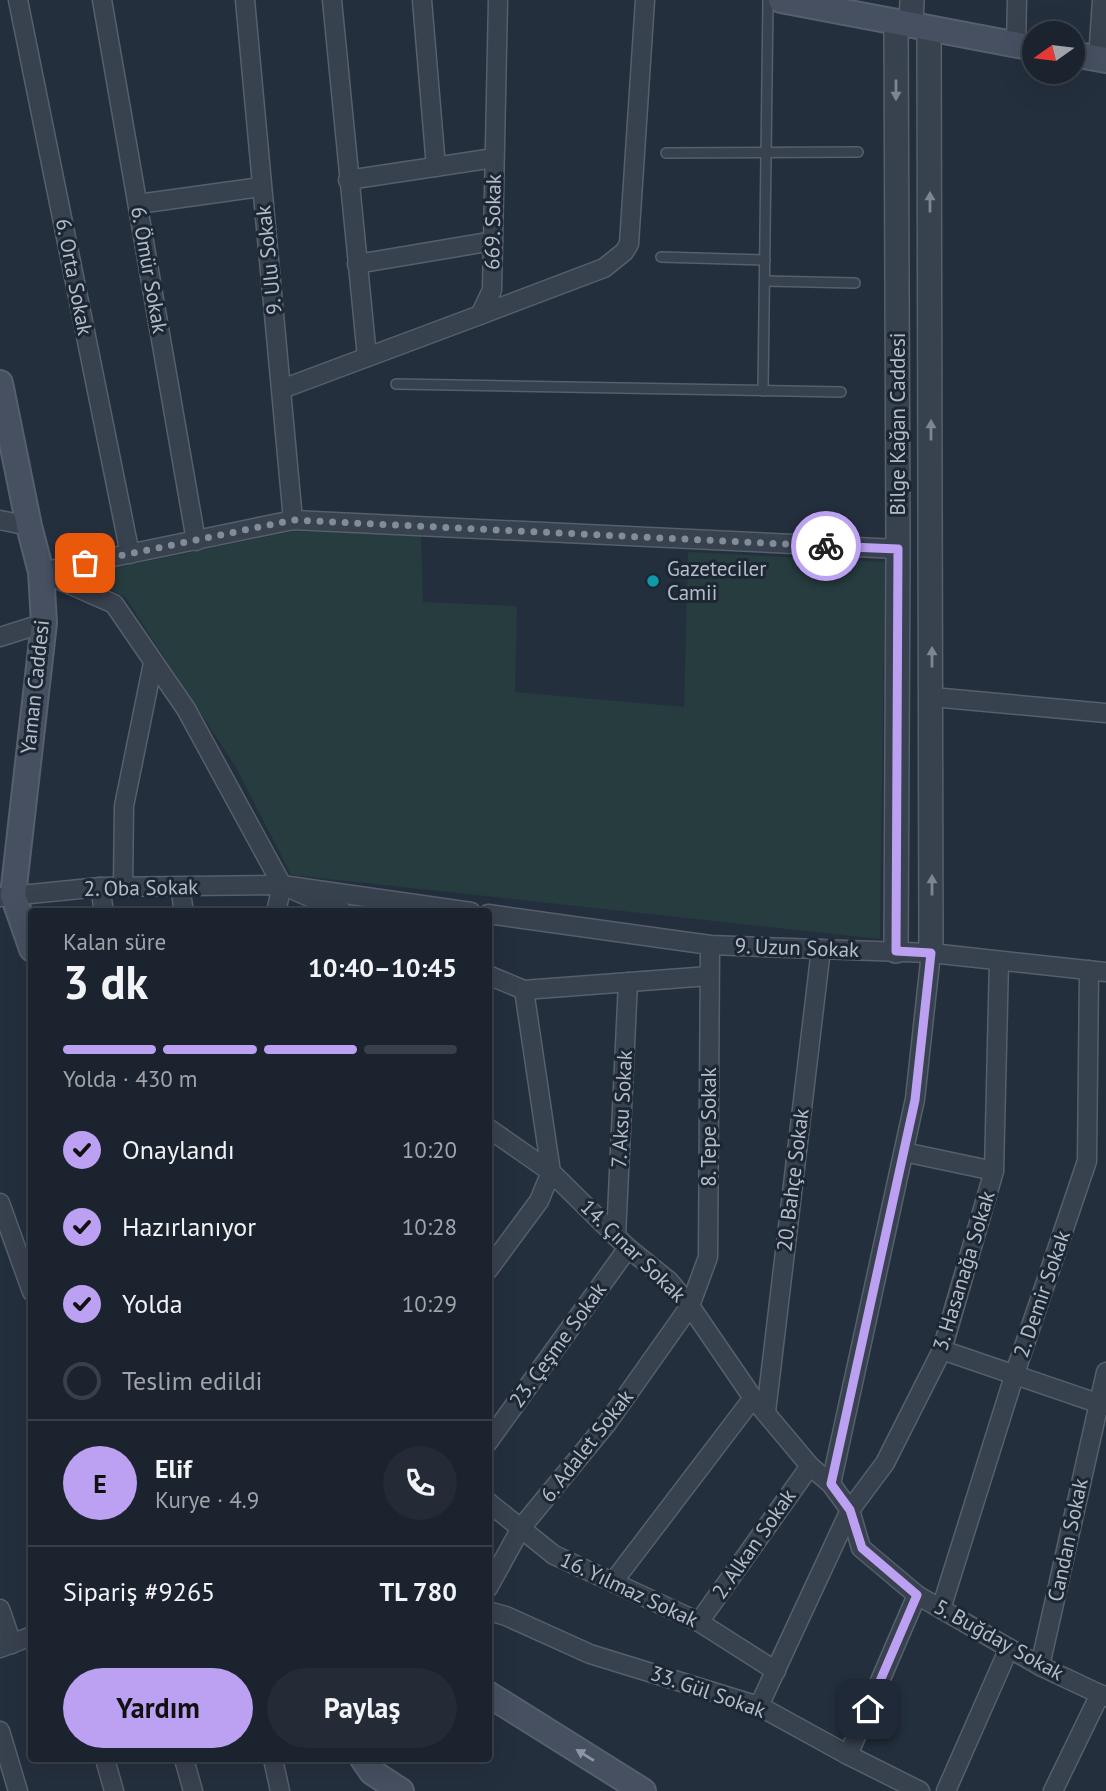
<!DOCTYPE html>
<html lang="tr">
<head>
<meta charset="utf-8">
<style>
  body { margin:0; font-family:"PT Sans",sans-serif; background:#242b36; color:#f1f3f6; height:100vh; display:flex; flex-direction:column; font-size:26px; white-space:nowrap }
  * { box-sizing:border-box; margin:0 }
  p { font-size:23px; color:#a0a4aa }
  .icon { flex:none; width:38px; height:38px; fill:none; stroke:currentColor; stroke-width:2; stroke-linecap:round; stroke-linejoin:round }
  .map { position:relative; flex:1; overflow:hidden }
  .panel { position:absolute; left:28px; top:908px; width:464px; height:854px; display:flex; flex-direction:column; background:#1b232e; border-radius:7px; box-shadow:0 7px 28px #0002,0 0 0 2px #39404a }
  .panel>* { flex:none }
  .needle { width:46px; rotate:256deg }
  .fabs { position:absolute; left:1022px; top:21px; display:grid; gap:14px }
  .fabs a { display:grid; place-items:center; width:63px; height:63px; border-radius:50%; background:#1b232e; box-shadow:0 7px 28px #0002,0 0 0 2px #39404a; font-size:35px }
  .pin { position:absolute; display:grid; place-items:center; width:60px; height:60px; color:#fff; margin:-30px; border-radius:14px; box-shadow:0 4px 10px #0006 }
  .courier { position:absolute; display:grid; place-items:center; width:70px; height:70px; margin:-35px; border:5px solid #bca0f2; border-radius:50%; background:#fff; color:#222; box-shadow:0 2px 9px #0007 }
  .overview em { font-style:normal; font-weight:700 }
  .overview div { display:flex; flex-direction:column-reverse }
  .overview { display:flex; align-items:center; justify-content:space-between; height:119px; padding:0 35px }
  h1 { font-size:46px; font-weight:700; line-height:52px }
  .bar { display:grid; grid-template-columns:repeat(4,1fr); gap:10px 7px; align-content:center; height:84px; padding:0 35px }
  .bar i { height:9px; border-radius:5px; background:#39404a }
  .bar .active { background:#bca0f2 }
  .bar p { grid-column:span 4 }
  .line { display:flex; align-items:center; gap:18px; padding:0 35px; border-top:2px solid #39404a }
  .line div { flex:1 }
  .round { display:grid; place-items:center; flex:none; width:74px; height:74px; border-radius:37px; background:#242b36 }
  ol { padding:0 35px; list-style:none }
  li { display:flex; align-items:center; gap:21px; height:77px }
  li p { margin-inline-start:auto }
  li .icon { padding:7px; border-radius:50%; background:#bca0f2; color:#111; stroke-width:4 }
  li:last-child { color:#a0a4aa }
  li i { width:38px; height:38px; border:4px solid #39404a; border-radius:50% }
  .primary-button { display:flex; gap:14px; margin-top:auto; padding:14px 35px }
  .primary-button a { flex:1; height:80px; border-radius:42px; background:#bca0f2; color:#111; font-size:28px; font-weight:700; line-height:80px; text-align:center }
  .primary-button a+a { background:#242b36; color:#f1f3f6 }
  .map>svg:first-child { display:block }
</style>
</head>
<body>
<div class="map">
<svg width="1106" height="1791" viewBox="0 0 1106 1791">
  <rect width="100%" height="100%" fill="#242f3e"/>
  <!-- green -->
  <path fill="#263c3f" d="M293,531L421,535L423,602L517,606L515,692L684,707L688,552L885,562L880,939L291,875L237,769L125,597L82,575Z"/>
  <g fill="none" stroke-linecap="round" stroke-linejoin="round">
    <!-- service casing -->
    <g stroke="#565f6c" stroke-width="12">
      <g id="service">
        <path d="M666,153L858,152"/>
        <path d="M661,257L765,260"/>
        <path d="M765,281L855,283"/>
        <path d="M396,384L841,392"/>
        <path d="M763,391L768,0"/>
      </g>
    </g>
    <!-- minor casing -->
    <g stroke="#565f6c" stroke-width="21">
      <g id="minor">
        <path d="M18,0L130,554"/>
        <path d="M102,0L196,541"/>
        <path d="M245,0L293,520"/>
        <path d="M332,0L367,357"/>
        <path d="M422,0L436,167"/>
        <path d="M1016,45L1017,0"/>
        <path d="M1098,59L1102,0"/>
        <path d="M348,180L494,158"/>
        <path d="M138,204L261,187"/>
        <path d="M357,264L493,241"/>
        <path d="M480,315L604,268L624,252L629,244L645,0"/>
        <path d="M282,389L480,315L492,290L498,0"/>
        <path d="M0,520L29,526"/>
        <path d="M41,572L293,520L898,549"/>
        <path d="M41,572L114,604L186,709L282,885L343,912"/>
        <path d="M0,637L44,623"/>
        <path d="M932,697L1106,713"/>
        <path d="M100,887L104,912"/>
        <path d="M123,887L124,806L153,663"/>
        <path d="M180,887L184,912"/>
        <path d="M0,897L100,887L282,885L471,912"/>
        <path d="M276,912L282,885"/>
        <path d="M488,914L710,945L931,953L1106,972"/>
        <path d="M488,975L524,990L709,976"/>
        <path d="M524,990L551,1172L628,1248L669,1281L690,1306L753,1398L810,1466L831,1484L850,1510L861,1548L917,1595L1040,1666L1106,1697"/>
        <path d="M488,1128L551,1172L539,1201L488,1270"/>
        <path d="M904,1152L994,1171"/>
        <path d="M0,1203L32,1292"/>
        <path d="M616,1236L628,982"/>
        <path d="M942,1350L1106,1406"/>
        <path d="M766,1412L821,949"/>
        <path d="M488,1442L628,1248"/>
        <path d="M831,1484L915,1099L931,953"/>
        <path d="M488,1502L554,1555L699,1622L776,1671"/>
        <path d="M613,1582L753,1398"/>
        <path d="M488,1588L521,1528L608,1422L690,1306L708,1257L710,945"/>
        <path d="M0,1609L12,1644"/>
        <path d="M941,1609L1015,1373L1087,1161L1089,970"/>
        <path d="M488,1611L506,1616L590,1654L759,1706L848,1755L920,1791"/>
        <path d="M699,1622L810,1466"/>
        <path d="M0,1648L32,1636"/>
        <path d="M1040,1666L1106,1372"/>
        <path d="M759,1706L850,1510L885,1463L942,1350L994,1171L999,961"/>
        <path d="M0,1731L18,1791"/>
        <path d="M848,1755L917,1595"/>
        <path d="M105,1759L114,1791"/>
        <path d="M184,1759L193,1791"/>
        <path d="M273,1759L280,1791"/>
        <path d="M946,1791L1009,1648"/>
        <path d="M1053,1791L1100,1694"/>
      </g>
    </g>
    <!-- tertiary casing -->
    <g stroke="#565f6c" stroke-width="26">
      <g id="tertiary">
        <path d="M911,25L912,0"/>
        <path d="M929,29L931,953"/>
        <path d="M896,951L898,549L896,22"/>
      </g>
    </g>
    <!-- secondary casing -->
    <g stroke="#565f6c" stroke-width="28">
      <g id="secondary">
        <path d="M781,0L1034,48"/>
        <path d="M1073,54L1106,60"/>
        <path d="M0,383L29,526L41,572L44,623L13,895L32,949"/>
        <path d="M488,1694L643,1791"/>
        <path d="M363,1759L372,1772L401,1791"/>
      </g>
    </g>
    <!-- service -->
    <use href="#service" stroke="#38414e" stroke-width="9"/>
    <!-- minor -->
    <use href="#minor" stroke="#38414e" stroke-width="18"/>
    <!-- tertiary -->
    <use href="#tertiary" stroke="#38414e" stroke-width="23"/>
    <!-- secondary -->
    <use href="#secondary" stroke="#465061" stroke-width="24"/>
  </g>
  <!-- one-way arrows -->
  <defs><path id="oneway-solid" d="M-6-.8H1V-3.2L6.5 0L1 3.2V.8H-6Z" transform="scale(1.75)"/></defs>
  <g fill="#7c8592">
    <use href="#oneway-solid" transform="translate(896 90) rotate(90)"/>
    <use href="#oneway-solid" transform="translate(930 202) rotate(-90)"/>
    <use href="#oneway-solid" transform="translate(931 430) rotate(-90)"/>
    <use href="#oneway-solid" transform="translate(932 657) rotate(-90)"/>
    <use href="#oneway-solid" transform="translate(932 885) rotate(-90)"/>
  </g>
  <use fill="#8e96a5" href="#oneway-solid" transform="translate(585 1755) rotate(-148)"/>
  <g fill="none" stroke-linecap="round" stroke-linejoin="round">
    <!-- done -->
    <path stroke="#828b98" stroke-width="7" stroke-dasharray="0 12.6" d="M85,563L293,520L826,546"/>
    <!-- route -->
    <path stroke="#bca0f2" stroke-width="9" d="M826,546L898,549L896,951L931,953L915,1100L831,1484L850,1510L862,1548L917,1595L868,1709"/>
  </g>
  <!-- markers -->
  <circle fill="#0f9aa8" stroke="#1d2633" stroke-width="2.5" cx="653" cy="581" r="7"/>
  <g text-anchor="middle" stroke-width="6" stroke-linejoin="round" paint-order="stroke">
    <!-- street labels -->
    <g font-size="21" fill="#b4bcc9" stroke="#1d2633">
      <text transform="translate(493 222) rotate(-89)" y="7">669. Sokak</text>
      <text transform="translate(269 260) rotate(-96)" y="7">9. Ulu Sokak</text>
      <text transform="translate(149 270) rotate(80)" y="7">6. Ömür Sokak</text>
      <text transform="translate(74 277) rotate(79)" y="7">6. Orta Sokak</text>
      <text transform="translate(898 424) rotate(-90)" y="7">Bilge Kağan Caddesi</text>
      <text transform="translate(35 687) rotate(-84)" y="7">Yaman Caddesi</text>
      <text transform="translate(141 888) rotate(-1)" y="7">2. Oba Sokak</text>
      <text transform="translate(797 948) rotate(2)" y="7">9. Uzun Sokak</text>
      <text transform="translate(622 1109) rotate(-87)" y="7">7. Aksu Sokak</text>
      <text transform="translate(709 1127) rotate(-90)" y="7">8. Tepe Sokak</text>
      <text transform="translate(793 1180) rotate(-83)" y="7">20. Bahçe Sokak</text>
      <text transform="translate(633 1251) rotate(44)" y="7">14. Çınar Sokak</text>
      <text transform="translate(964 1271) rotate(-73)" y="7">3. Hasanağa Sokak</text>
      <text transform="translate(1042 1294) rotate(-71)" y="7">2. Demir Sokak</text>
      <text transform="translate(558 1345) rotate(-54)" y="7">23. Çeşme Sokak</text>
      <text transform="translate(587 1446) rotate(-52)" y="7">6. Adalet Sokak</text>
      <text transform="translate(1068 1540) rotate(-78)" y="7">Candan Sokak</text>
      <text transform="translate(754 1544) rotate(-55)" y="7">2. Alkan Sokak</text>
      <text transform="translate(629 1590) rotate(25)" y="7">16. Yılmaz Sokak</text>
      <text transform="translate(999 1640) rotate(29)" y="7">5. Buğday Sokak</text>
      <text transform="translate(708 1692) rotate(19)" y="7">33. Gül Sokak</text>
    </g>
    <!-- poi labels -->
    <g font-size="21" fill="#b4bcc9" stroke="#1d2633" text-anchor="start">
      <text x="667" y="576">Gazeteciler<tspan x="667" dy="24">Camii</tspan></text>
    </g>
  </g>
</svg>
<div class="fabs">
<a><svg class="needle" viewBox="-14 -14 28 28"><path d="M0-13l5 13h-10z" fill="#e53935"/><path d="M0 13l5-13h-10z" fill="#a0a4aa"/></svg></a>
</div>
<div class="pin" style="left:85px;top:563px;background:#ea580c"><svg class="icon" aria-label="bag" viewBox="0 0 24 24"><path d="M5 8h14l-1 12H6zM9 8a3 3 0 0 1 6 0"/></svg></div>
<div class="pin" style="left:868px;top:1709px;background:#1f2937"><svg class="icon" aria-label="home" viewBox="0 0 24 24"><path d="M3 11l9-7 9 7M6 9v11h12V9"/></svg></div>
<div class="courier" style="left:826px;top:546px"><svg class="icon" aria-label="bike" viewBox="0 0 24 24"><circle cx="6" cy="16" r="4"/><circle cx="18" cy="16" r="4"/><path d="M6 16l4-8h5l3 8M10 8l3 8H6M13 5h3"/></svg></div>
<section class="panel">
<div class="overview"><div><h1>3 dk</h1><p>Kalan süre</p></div><em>10:40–10:45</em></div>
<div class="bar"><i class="active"></i><i class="active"></i><i class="active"></i><i></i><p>Yolda · 430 m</p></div>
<ol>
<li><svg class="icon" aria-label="check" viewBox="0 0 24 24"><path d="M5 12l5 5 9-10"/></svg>Onaylandı<p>10:20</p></li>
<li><svg class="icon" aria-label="check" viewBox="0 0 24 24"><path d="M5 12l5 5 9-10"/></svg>Hazırlanıyor<p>10:28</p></li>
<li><svg class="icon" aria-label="check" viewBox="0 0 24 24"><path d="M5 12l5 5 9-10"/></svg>Yolda<p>10:29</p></li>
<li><i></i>Teslim edildi</li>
</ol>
<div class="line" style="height:126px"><b class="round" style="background:#bca0f2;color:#111">E</b><div><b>Elif</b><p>Kurye · 4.9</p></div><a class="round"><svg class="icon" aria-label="phone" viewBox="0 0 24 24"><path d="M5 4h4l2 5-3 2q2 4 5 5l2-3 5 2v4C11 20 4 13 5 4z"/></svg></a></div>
<div class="line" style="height:91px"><div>Sipariş #9265</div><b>TL 780</b></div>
<div class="primary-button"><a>Yardım</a><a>Paylaş</a></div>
</section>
</div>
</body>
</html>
